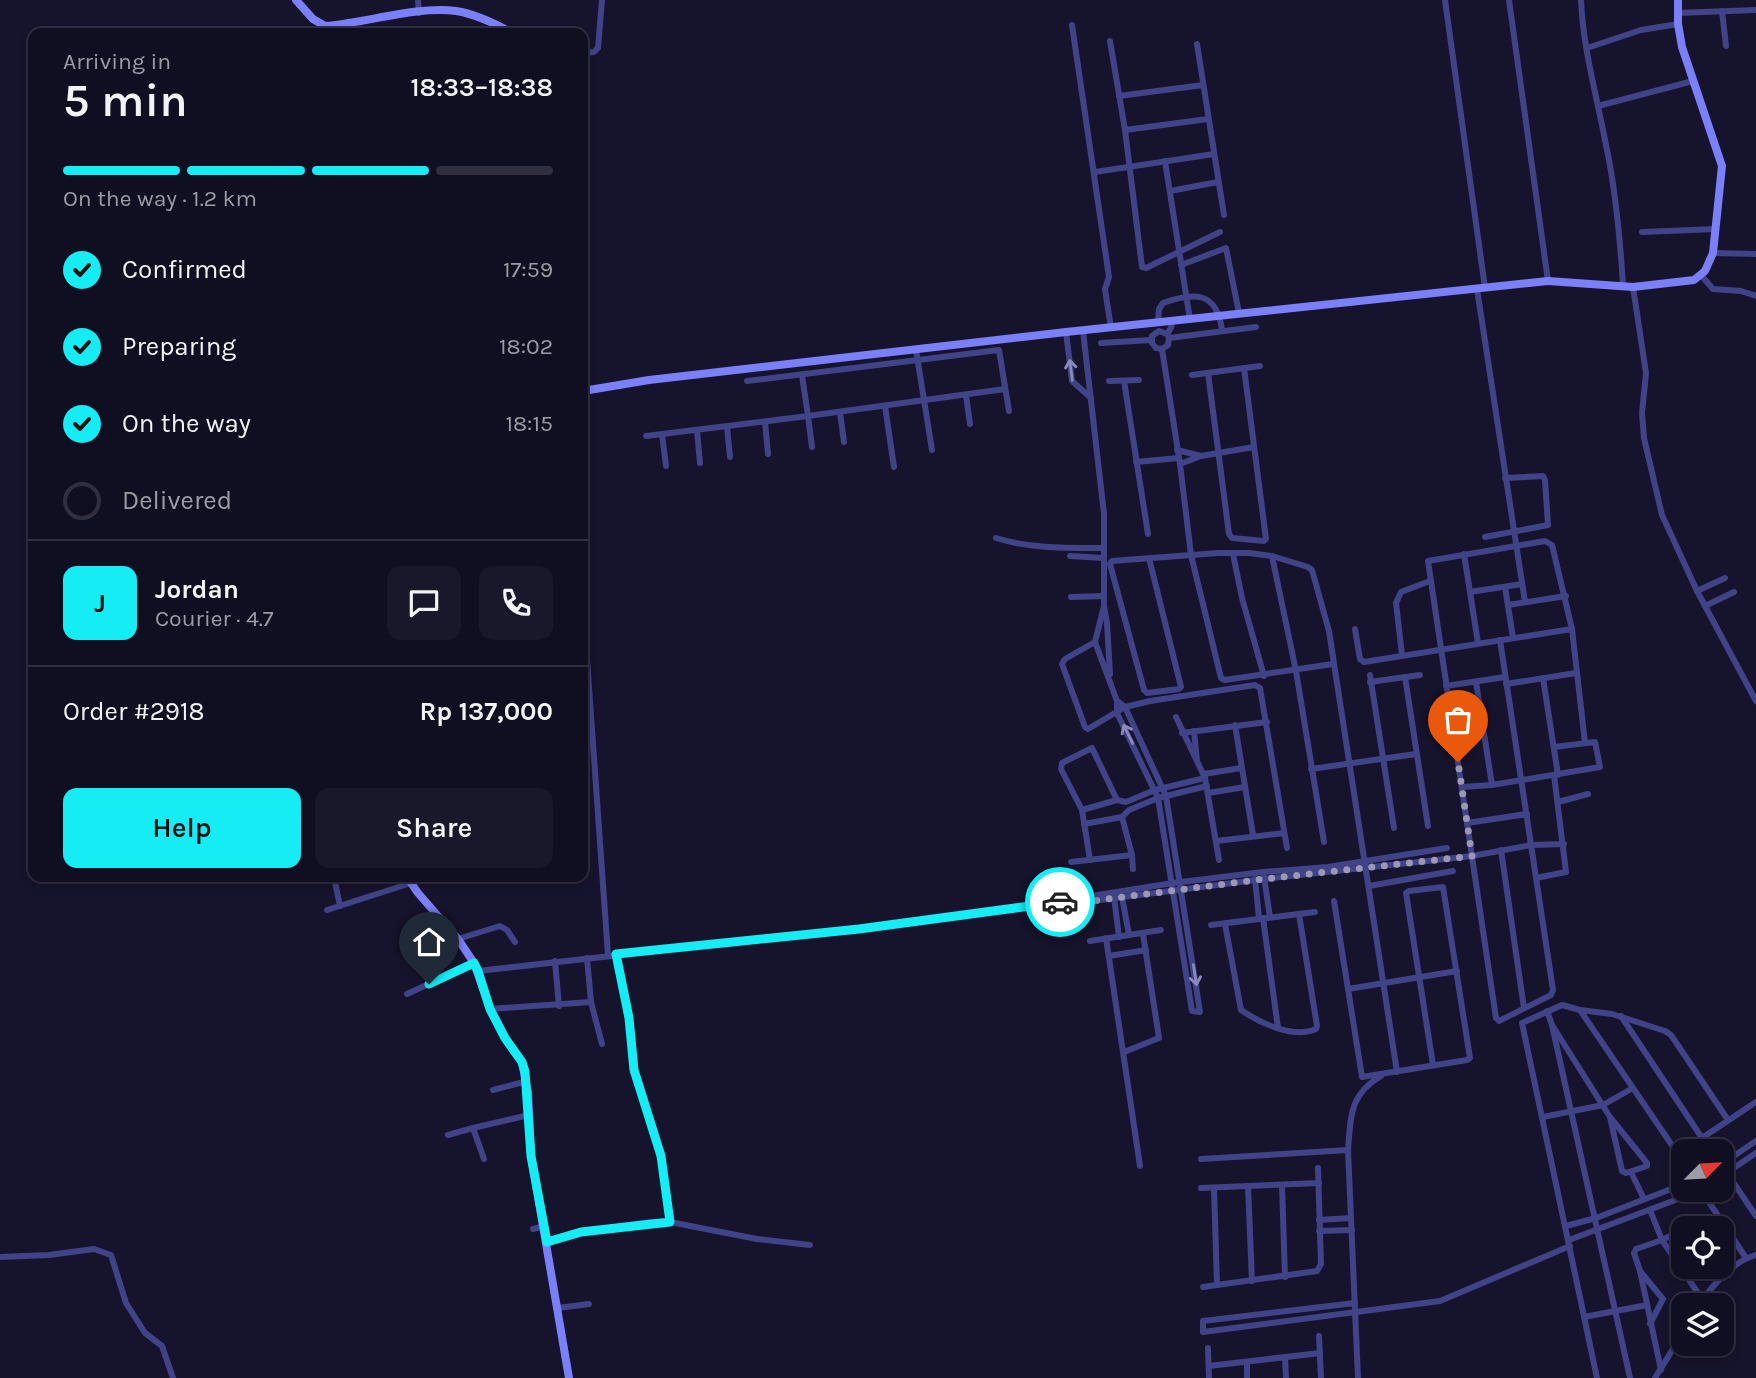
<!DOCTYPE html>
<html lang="en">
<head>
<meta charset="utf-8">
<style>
  body { margin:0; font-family:Karla,sans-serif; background:#19172a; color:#f1f3f6; height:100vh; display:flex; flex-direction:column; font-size:26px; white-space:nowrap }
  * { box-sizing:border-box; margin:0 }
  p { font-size:23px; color:#9c9ca5 }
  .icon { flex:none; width:38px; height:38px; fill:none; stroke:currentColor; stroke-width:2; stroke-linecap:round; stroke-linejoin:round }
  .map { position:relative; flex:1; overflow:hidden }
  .side { position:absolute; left:28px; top:28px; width:560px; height:854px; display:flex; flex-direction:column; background:#100e21; border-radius:14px; box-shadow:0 4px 10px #0003,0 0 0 2px #302e3f }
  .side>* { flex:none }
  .needle { width:46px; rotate:66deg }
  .buttons { position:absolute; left:1671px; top:1139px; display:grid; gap:14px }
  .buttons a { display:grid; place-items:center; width:63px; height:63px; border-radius:14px; background:#100e21; box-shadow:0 4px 10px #0003,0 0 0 2px #302e3f; font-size:35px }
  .pin { position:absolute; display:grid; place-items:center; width:60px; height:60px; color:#fff; margin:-72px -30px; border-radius:50% 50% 50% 0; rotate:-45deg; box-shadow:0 0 7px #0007 }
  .pin .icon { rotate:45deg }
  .courier { position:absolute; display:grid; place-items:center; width:70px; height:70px; margin:-35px; border:5px solid #15ecf4; border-radius:50%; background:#fff; color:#222; box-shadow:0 2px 9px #0007 }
  .headline em { font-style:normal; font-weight:600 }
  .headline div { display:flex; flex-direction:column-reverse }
  .headline { display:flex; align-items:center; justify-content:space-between; height:119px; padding:0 35px }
  h1 { font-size:46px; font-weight:600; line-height:52px }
  .bar { display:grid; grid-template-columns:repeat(4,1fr); gap:10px 7px; align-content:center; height:84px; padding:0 35px }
  .bar i { height:9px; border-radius:5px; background:#302e3f }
  .bar .selected { background:#15ecf4 }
  .bar p { grid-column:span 4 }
  .line { display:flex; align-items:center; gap:18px; padding:0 35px; border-top:2px solid #302e3f }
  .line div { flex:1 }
  .round { display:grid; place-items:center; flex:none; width:74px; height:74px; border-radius:14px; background:#19172a }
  ol { padding:0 35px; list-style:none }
  li { display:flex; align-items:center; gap:21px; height:77px }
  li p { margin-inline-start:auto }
  li .icon { padding:7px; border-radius:50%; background:#15ecf4; color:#111; stroke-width:4 }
  li:last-child { color:#9c9ca5 }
  li i { width:38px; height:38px; border:4px solid #302e3f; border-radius:50% }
  .cta { display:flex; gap:14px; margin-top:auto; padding:14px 35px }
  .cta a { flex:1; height:80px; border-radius:14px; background:#15ecf4; color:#111; font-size:28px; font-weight:600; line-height:80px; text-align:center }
  .cta a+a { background:#19172a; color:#f1f3f6 }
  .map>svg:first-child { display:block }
</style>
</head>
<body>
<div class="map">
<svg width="1756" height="1378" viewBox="0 0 1756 1378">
  <rect width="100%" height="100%" fill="#16132c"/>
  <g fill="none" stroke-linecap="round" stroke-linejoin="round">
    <!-- street -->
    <g stroke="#414388" stroke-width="6">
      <path d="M418,0L419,13"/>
      <path d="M1445,0L1485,288"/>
      <path d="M1509,0L1548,281"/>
      <path d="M1581,0C1583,49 1597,97 1606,145C1616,191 1620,238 1623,285"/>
      <path d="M1722,11L1726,46"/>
      <path d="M1677,13L1756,10"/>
      <path d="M1072,25L1109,277L1105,289L1111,328"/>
      <path d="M1110,41L1125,130L1142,267L1146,268L1220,232"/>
      <path d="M1197,44L1224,215"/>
      <path d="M1587,48L1641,30L1678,24"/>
      <path d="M583,53L594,52L598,48L602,0"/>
      <path d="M1119,96L1203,85"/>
      <path d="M1598,106L1693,81"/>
      <path d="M1125,130L1208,119"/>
      <path d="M1165,161L1190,320"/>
      <path d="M1095,172L1214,154"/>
      <path d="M1170,191L1218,182"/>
      <path d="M1642,232L1716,229"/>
      <path d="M1713,253L1756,254"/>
      <path d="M1181,265L1226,248L1239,313"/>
      <path d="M1701,275L1713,289L1741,291L1756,296"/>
      <path d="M1633,287L1646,373L1642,413L1644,438L1662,515L1697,591L1756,701"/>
      <path d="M1477,289L1525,602"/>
      <path d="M1158,323L1159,309L1163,303C1194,292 1217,291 1222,330"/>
      <path d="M1083,331L1104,514V606L1107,623L1110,674"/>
      <path d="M1066,332L1072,381L1091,398"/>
      <path d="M1167,334L1159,331L1152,336V343L1156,348L1162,349L1168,345L1169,338L1167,334L1171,328L1172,322"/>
      <path d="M1169,338L1256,327"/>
      <path d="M1101,343L1151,340"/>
      <path d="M1162,349L1180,464L1191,555L1221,678L1225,680L1333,664"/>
      <path d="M916,350L932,450"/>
      <path d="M1208,373L1229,534L1232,538L1264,541L1266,539L1244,368"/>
      <path d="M1192,375L1260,366"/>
      <path d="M747,381L999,350L1009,411"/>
      <path d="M1109,381L1139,380"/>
      <path d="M1124,381L1148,534"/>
      <path d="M966,395L970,424"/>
      <path d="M885,406L894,467"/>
      <path d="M840,412L844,442"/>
      <path d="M765,422L768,454"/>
      <path d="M727,427L730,457"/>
      <path d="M697,430L700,463"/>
      <path d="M662,434L666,466"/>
      <path d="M646,436L808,416L802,375"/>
      <path d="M812,447L808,416L1005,389"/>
      <path d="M1177,450L1201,456L1180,464"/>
      <path d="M1201,456L1254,447"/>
      <path d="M1136,462L1179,458"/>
      <path d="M583,475L584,391"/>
      <path d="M1485,537L1548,525L1545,480L1543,476L1505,478"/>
      <path d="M996,538C1032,549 1066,548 1103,548"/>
      <path d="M1233,554L1242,598L1264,676"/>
      <path d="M1464,554L1478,643"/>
      <path d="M1070,556L1103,558"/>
      <path d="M1272,556L1296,671L1324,842"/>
      <path d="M1149,558L1181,687L1179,689L1147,693L1144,690L1110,564L1112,561L1218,553H1249L1272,556L1308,567L1312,570L1329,631L1397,1072"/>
      <path d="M1505,587L1513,638"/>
      <path d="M1697,591L1725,578"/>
      <path d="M1470,592L1522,584"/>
      <path d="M1071,597L1104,596"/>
      <path d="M583,603L608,955"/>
      <path d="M1508,605L1566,596"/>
      <path d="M1104,606L1095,642L1117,701V713L1158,798L1192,1011L1200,1012L1166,796L1125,707L1117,701"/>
      <path d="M1705,606L1734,592"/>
      <path d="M1355,629L1360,659L1364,662L1572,629"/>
      <path d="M1500,640L1553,990L1551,995L1499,1021L1496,1018L1428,561L1545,541L1552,545L1572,629L1585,743"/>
      <path d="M1095,642L1065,659L1062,664L1085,727L1088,729L1125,707L1150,701L1255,685L1260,688L1287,848"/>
      <path d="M1402,655L1396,603L1401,592L1430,581"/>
      <path d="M1370,675L1394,828"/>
      <path d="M1405,677L1428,826"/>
      <path d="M1543,678L1558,775"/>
      <path d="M1370,682L1420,675"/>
      <path d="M1476,682L1492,785"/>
      <path d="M1506,684L1576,673"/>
      <path d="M1446,686L1505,677"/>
      <path d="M1176,717L1205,778L1219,860"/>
      <path d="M1235,725L1253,835"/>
      <path d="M1194,731L1197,761"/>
      <path d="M1182,733L1267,722"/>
      <path d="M1311,769L1416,754"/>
      <path d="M1204,774L1241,768"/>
      <path d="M1462,787L1492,785L1600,767L1595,742L1554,747"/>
      <path d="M1208,793L1245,787"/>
      <path d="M1558,802L1588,794"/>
      <path d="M1082,810L1117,800L1126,802L1155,790L1205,778"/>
      <path d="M1122,817L1132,855L1133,869"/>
      <path d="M1467,823L1527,814"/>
      <path d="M1084,824L1122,817L1129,810L1158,798L1207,786"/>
      <path d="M1216,841L1284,833"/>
      <path d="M1501,850L1524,1008"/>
      <path d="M1090,860L1082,810L1061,769L1062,763L1092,748L1117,800"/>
      <path d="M1071,862L1132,855"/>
      <path d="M334,877L340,906"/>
      <path d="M1264,877L1270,917"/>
      <path d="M1536,878L1566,872L1554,775"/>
      <path d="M1255,879L1259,918"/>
      <path d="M1369,886L1453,871"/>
      <path d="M1114,897L1119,937"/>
      <path d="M1122,897L1129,935"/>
      <path d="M1079,899L1084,902L1264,879L1472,856L1531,845L1564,844"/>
      <path d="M1334,901L1362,1077L1467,1060L1470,1058L1443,887L1409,891L1406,893L1433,1065"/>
      <path d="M327,910L411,883"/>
      <path d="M1263,918L1278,1028"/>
      <path d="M1225,924L1241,1010C1260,1023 1293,1039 1316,1029L1317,1026L1299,914"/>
      <path d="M1211,925L1315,912"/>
      <path d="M1106,938L1140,1166"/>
      <path d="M458,939L500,926L507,930L515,942"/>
      <path d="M1090,941L1161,930"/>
      <path d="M616,955L629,1018L634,1070L661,1156L670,1222"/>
      <path d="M1109,956L1146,950"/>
      <path d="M587,958L591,1002L602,1044"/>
      <path d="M555,961L559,1006"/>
      <path d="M478,971L973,915L1173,883L1263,872L1328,867L1447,848"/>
      <path d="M1348,989L1457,971"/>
      <path d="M407,994L474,963"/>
      <path d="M490,1009L591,1002"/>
      <path d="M1580,1010L1612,1014L1665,1031L1671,1035L1728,1120"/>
      <path d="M1547,1011L1552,1025L1610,1117L1647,1163V1166L1626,1173L1622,1171L1610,1117"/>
      <path d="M1621,1016L1702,1138"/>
      <path d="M1552,1025L1630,1378"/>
      <path d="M1124,1052L1159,1038L1143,934"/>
      <path d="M493,1090L527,1081"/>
      <path d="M1543,1117L1603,1105L1633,1088"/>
      <path d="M448,1135L473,1128"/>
      <path d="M1678,1154L1756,1102"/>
      <path d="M484,1159L473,1128L529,1115"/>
      <path d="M1201,1159L1348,1150"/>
      <path d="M1722,1164L1756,1141"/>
      <path d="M1631,1172L1644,1199"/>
      <path d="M1727,1173L1756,1216"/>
      <path d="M1722,1176L1756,1153"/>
      <path d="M1282,1185L1285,1277"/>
      <path d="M1248,1186L1252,1281"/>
      <path d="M1201,1188L1319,1183"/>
      <path d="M1214,1188L1217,1285"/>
      <path d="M1701,1190L1746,1258"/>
      <path d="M1650,1210L1662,1240L1702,1299"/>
      <path d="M1319,1220L1351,1218"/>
      <path d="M1566,1226L1596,1218L1684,1184"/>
      <path d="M1688,1228H1689"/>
      <path d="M533,1229L544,1226"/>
      <path d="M1319,1231L1352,1230"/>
      <path d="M1569,1240L1702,1190"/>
      <path d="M547,1242L581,1232L650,1222H670L757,1239L810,1245"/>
      <path d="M0,1257L49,1255L94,1249L111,1255L126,1303L145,1333L162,1346L173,1378"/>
      <path d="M1715,1267L1723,1278"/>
      <path d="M1640,1271L1663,1299L1650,1324"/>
      <path d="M1203,1287L1317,1271L1321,1264L1318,1168"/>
      <path d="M1355,1303L1203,1321V1332L1440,1301L1570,1246"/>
      <path d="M1699,1306C1710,1287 1735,1260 1756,1255"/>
      <path d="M558,1308L589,1304"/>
      <path d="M1584,1317L1647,1305"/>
      <path d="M1319,1336L1321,1378"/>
      <path d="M1208,1348L1209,1378"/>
      <path d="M1285,1357L1286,1378"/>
      <path d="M1247,1362V1378"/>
      <path d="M1209,1366L1320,1353"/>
      <path d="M1661,1370L1640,1271L1634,1253L1636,1249L1662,1240L1684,1229"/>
      <path d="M1358,1378L1348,1150C1351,1116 1349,1095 1381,1076"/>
      <path d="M1597,1378L1522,1023L1562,1005L1580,1010L1684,1163"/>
      <path d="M1655,1378L1684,1331"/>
    </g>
    <!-- secondary -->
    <g stroke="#7b80f9" stroke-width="8">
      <path d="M296,0L313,19L325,26C367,23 415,6 456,11C475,14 496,24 512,33"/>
      <path d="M583,284L584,391"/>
      <path d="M583,391L649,380L1066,332L1548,281L1633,287L1694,280L1705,271L1713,253L1722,166L1682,47L1678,24V0"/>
      <path d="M407,877L418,893L458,939L474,963L490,1009L505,1038L522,1062L528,1093L531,1156L569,1378"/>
    </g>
  </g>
  <!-- one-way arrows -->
  <defs><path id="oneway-shaft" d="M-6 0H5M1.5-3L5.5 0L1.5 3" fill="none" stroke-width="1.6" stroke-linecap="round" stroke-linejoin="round" transform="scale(1.75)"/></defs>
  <g stroke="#898abd">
    <use href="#oneway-shaft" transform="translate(1071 370) rotate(-97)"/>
    <use href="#oneway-shaft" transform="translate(1128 734) rotate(-116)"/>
    <use href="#oneway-shaft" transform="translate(1195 975) rotate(81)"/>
  </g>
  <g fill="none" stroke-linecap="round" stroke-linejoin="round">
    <!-- done -->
    <path stroke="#9a98b4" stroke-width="7" stroke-dasharray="0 12.6" d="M1060,902L1079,899L1084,902L1264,879L1472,856L1458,762"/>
    <!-- route -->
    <path stroke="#15ecf4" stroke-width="9" d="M429,984L474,963L478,971L490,1009L505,1038L522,1062L525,1072L531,1156L547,1242L581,1232L670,1222L661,1156L634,1070L629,1018L616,954L859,929L1060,902"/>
  </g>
</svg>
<div class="buttons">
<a><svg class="needle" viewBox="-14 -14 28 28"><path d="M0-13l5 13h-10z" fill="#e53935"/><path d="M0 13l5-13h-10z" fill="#9c9ca5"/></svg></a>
<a><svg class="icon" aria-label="locate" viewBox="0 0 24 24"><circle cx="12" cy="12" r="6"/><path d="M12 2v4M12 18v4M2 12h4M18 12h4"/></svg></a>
<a><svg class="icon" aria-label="layers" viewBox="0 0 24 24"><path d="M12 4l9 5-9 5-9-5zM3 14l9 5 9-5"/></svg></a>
</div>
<div class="pin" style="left:1458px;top:762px;background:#ea580c"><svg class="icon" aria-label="bag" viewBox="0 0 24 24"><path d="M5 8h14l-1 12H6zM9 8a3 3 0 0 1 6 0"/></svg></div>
<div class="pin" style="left:429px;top:984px;background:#1f2937"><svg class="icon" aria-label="home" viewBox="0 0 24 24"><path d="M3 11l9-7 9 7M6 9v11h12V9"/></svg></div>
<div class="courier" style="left:1060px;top:902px"><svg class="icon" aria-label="car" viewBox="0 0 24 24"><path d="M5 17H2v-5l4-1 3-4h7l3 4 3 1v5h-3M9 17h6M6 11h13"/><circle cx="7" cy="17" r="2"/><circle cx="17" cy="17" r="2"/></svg></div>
<section class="side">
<div class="headline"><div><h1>5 min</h1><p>Arriving in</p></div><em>18:33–18:38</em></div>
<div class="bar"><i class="selected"></i><i class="selected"></i><i class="selected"></i><i></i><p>On the way · 1.2 km</p></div>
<ol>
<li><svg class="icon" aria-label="check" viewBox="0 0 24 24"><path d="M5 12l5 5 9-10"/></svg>Confirmed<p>17:59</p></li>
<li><svg class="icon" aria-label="check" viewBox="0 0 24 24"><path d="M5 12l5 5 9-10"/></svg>Preparing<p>18:02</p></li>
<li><svg class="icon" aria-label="check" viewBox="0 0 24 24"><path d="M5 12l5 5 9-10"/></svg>On the way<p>18:15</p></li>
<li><i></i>Delivered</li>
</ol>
<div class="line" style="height:126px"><b class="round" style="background:#15ecf4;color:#111">J</b><div><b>Jordan</b><p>Courier · 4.7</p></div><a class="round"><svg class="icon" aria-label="chat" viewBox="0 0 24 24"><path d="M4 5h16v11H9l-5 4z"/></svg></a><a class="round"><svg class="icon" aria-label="phone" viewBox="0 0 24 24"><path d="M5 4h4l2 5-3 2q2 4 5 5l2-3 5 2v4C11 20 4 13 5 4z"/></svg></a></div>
<div class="line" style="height:91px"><div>Order #2918</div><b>Rp 137,000</b></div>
<div class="cta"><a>Help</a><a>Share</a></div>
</section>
</div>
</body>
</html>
